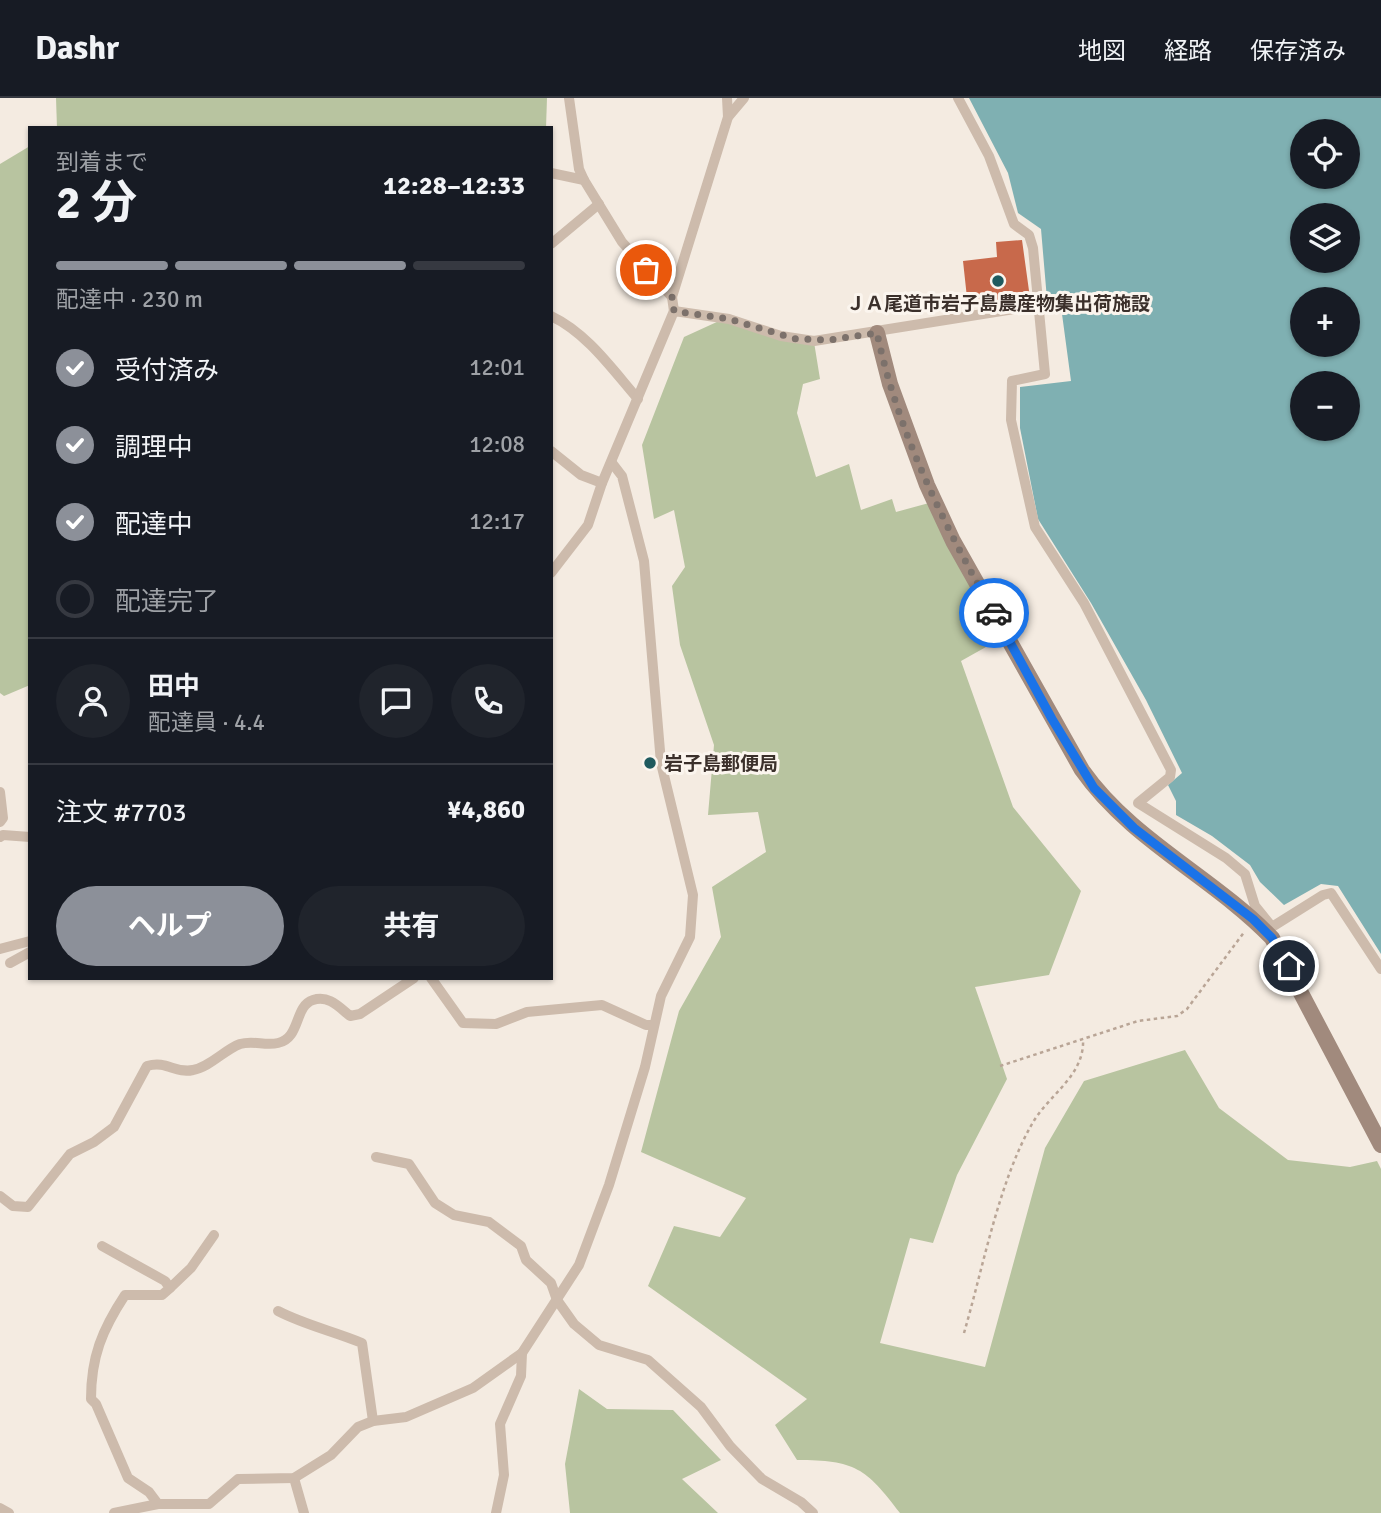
<!DOCTYPE html>
<html lang="ja">
<head>
<meta charset="utf-8">
<style>
  body { margin:0; font-family:Signika,"Noto Sans JP",sans-serif; background:#20242c; color:#f1f3f6; height:100vh; display:flex; flex-direction:column; font-size:26px; white-space:nowrap }
  * { box-sizing:border-box; margin:0 }
  p { font-size:23px; color:#9ea1a6 }
  .icon { flex:none; width:38px; height:38px; fill:none; stroke:currentColor; stroke-width:2; stroke-linecap:round; stroke-linejoin:round }
  .map { position:relative; flex:1; overflow:hidden }
  .sheet { position:absolute; left:28px; top:28px; width:525px; height:854px; display:flex; flex-direction:column; background:#171b24; border-radius:0px; box-shadow:0 2px 5px #0004 }
  .sheet>* { flex:none }
  .buttons { position:absolute; left:1290px; top:21px; display:grid; gap:14px }
  .buttons a { display:grid; place-items:center; width:70px; height:70px; border-radius:50%; background:#171b24; box-shadow:0 2px 5px #0004; font-size:35px }
  .pin { position:absolute; display:grid; place-items:center; width:60px; height:60px; color:#fff; margin:-30px; border:4px solid #fff; border-radius:50%; box-shadow:0 2px 7px #0007 }
  .courier { position:absolute; display:grid; place-items:center; width:70px; height:70px; margin:-35px; border:5px solid #1a73e8; border-radius:50%; background:#fff; color:#222; box-shadow:0 2px 9px #0007 }
  .headline em { font-style:normal; font-weight:700 }
  .headline div { display:flex; flex-direction:column-reverse }
  .headline { display:flex; align-items:center; justify-content:space-between; height:119px; padding:0 28px }
  h1 { font-size:46px; font-weight:700; line-height:52px }
  .bar { display:grid; grid-template-columns:repeat(4,1fr); gap:10px 7px; align-content:center; height:84px; padding:0 28px }
  .bar i { height:9px; border-radius:5px; background:#363941 }
  .bar .current { background:#8c9099 }
  .bar p { grid-column:span 4 }
  .line { display:flex; align-items:center; gap:18px; padding:0 28px; border-top:2px solid #363941 }
  .line div { flex:1 }
  .round { display:grid; place-items:center; flex:none; width:74px; height:74px; border-radius:37px; background:#20242c }
  ol { padding:0 28px; list-style:none }
  li { display:flex; align-items:center; gap:21px; height:77px }
  li p { margin-inline-start:auto }
  li .icon { padding:7px; border-radius:50%; background:#8c9099; color:#fff; stroke-width:4 }
  li:last-child { color:#9ea1a6 }
  li i { width:38px; height:38px; border:4px solid #363941; border-radius:50% }
  .button { display:flex; gap:14px; margin-top:auto; padding:14px 28px }
  .button a { flex:1; height:80px; border-radius:42px; background:#8c9099; color:#fff; font-size:28px; font-weight:700; line-height:80px; text-align:center }
  .button a+a { background:#20242c; color:#f1f3f6 }
  header { display:flex; align-items:center; gap:42px; box-sizing:border-box; height:98px; padding:0 35px; background:#171b24; border-bottom:2px solid #363941 }
  header strong { font-size:33px }
  nav { display:flex; gap:38px; margin-inline-start:auto; font-size:24px }
  .map>svg:first-child { display:block }
</style>
</head>
<body>
<header>
<strong>Dashr</strong>
<nav><a>地図</a><a>経路</a><a>保存済み</a></nav>
</header>
<div class="map">
<svg width="1381" height="1415" viewBox="0 0 1381 1415">
  <rect width="100%" height="100%" fill="#f4ebe1"/>
  <!-- green -->
  <g fill="#b8c4a0">
    <path d="M56,0H547L546,30H57Z"/>
    <path d="M30,48V587L4,598L0,595V66Z"/>
    <path d="M719,223L814,244L820,281L803,286L797,315L816,379L849,366L861,412L892,401L896,414L929,405L1002,540L961,563L1013,709L1081,793L1049,877L975,889L1007,981L957,1077L933,1145L910,1140L880,1245L985,1269L1045,1050L1084,983L1185,952L1219,1010L1288,1062L1350,1069L1377,1063L1381,1071V1415H900C866,1370 855,1362 797,1362L775,1327L807,1301L648,1188L674,1128L720,1139L746,1100L641,1054L679,913L721,839L712,789L766,754L758,714L708,717L714,647L680,547L672,488L685,469L674,412L654,421L642,347L684,239Z"/>
    <path d="M579,1291L607,1311L673,1312L721,1362L682,1381L718,1415H570L565,1366Z"/>
  </g>
  <!-- water -->
  <path fill="#7fb0b2" fill-rule="evenodd" d="M969,0H1381V856L1338,788L1321,786L1284,807L1260,784L1250,767L1212,738L1176,717V703L1168,687L1182,675L1146,602L1091,505L1038,421L1020,330V289L1071,283L1062,216L1048,213L1041,131L1018,115L1008,75ZM1302,33H1348V79H1302ZM1302,117H1348V163H1302ZM1302,201H1348V247H1302ZM1302,285H1348V331H1302Z"/>
  <!-- building -->
  <path fill="#c8694b" d="M1022,142L1030,200L968,209L963,163L997,159L996,144Z"/>
  <g fill="none" stroke-linecap="round" stroke-linejoin="round">
    <!-- path -->
    <g stroke="#b9a596" stroke-width="2.5" stroke-dasharray="3.5 3.5" stroke-linecap="butt">
      <path d="M1000,968L1138,923L1177,918L1187,911L1245,833"/>
      <path d="M964,1235C983,1170 999,1083 1032,1026C1048,997 1085,978 1083,941"/>
    </g>
    <!-- street -->
    <g stroke="#cdbbac" stroke-width="10">
      <path d="M569,0L579,71L584,82L622,144L672,199L674,213"/>
      <path d="M727,0L728,19"/>
      <path d="M958,0L989,58L1014,126L1029,137L1033,150L1045,276L1012,283L1011,322L1035,429L1084,505L1171,672L1170,679L1138,705L1226,760L1245,776L1255,808L1272,829L1323,797L1331,795L1381,871"/>
      <path d="M551,75L584,82"/>
      <path d="M551,146L599,106"/>
      <path d="M672,199L728,19L744,0"/>
      <path d="M551,218C587,235 612,271 638,301"/>
      <path d="M551,353L581,377L602,385"/>
      <path d="M551,475L588,427L602,385L674,213L729,221L781,238L814,243L1039,207"/>
      <path d="M0,694L3,720L0,724"/>
      <path d="M0,739L3,737L30,739"/>
      <path d="M0,851L30,843"/>
      <path d="M10,865L30,854"/>
      <path d="M431,880L463,925L496,926L527,914L602,907L646,927H654"/>
      <path d="M376,1059L409,1066L435,1105L454,1117L489,1124L521,1148L526,1162L551,1185L557,1202L574,1226L599,1247L648,1262L701,1309L730,1348L762,1381L801,1404L813,1415"/>
      <path d="M0,1098L13,1108L28,1109L70,1056L94,1044L114,1029L147,968C167,962 175,976 193,972C210,969 224,952 240,946C253,942 265,948 278,945C301,940 294,908 313,902C329,897 339,909 350,918L360,916L414,880"/>
      <path d="M102,1148L165,1183L170,1190L162,1197H125C102,1232 91,1259 91,1301L96,1306L128,1380L149,1394L158,1406"/>
      <path d="M170,1190L191,1170L214,1137"/>
      <path d="M278,1213C305,1227 333,1233 362,1245L373,1323"/>
      <path d="M294,1380L304,1415"/>
      <path d="M0,1410L9,1415"/>
      <path d="M114,1415L158,1406H209L238,1381L294,1380L331,1357L358,1329L373,1323L406,1319L473,1290L522,1255L579,1167L609,1087L645,969L661,898L690,839L693,797L661,665L644,463L622,378L612,365"/>
      <path d="M496,1415L504,1377L500,1326L521,1278L522,1255"/>
    </g>
    <!-- secondary -->
    <path stroke="#a18a7d" stroke-width="16" d="M877,235L890,286L927,387L953,443L1082,672C1131,742 1213,779 1272,840L1381,1047"/>
  </g>
  <g fill="none" stroke-linecap="round" stroke-linejoin="round">
    <!-- done -->
    <path stroke="#7c716b" stroke-width="7" stroke-dasharray="0 12.6" d="M646,172L672,199L674,213L729,221L796,241L829,242L877,235C898,335 944,427 994,515"/>
    <!-- route -->
    <path stroke="#1a73e8" stroke-width="9" d="M994,515L1052,621L1094,690L1134,730L1253,821L1272,840L1289,868"/>
  </g>
  <!-- markers -->
  <g fill="#1f5a5e" stroke="#fbf5ee" stroke-width="2.5">
    <circle cx="998" cy="183" r="7"/>
    <circle cx="650" cy="665" r="7"/>
  </g>
  <g text-anchor="middle" stroke-width="6" stroke-linejoin="round" paint-order="stroke">
    <!-- poi labels -->
    <g font-size="19" font-weight="bold" fill="#3b302b" stroke="#fbf5ee">
      <text x="998" y="212">ＪＡ尾道市岩子島農産物集出荷施設</text>
      <text x="664" y="672" text-anchor="start">岩子島郵便局</text>
    </g>
  </g>
</svg>
<div class="buttons">
<a><svg class="icon" aria-label="locate" viewBox="0 0 24 24"><circle cx="12" cy="12" r="6"/><path d="M12 2v4M12 18v4M2 12h4M18 12h4"/></svg></a>
<a><svg class="icon" aria-label="layers" viewBox="0 0 24 24"><path d="M12 4l9 5-9 5-9-5zM3 14l9 5 9-5"/></svg></a>
<a>+</a>
<a>−</a>
</div>
<div class="pin" style="left:646px;top:172px;background:#ea580c"><svg class="icon" aria-label="bag" viewBox="0 0 24 24"><path d="M5 8h14l-1 12H6zM9 8a3 3 0 0 1 6 0"/></svg></div>
<div class="pin" style="left:1289px;top:868px;background:#1f2937"><svg class="icon" aria-label="home" viewBox="0 0 24 24"><path d="M3 11l9-7 9 7M6 9v11h12V9"/></svg></div>
<div class="courier" style="left:994px;top:515px"><svg class="icon" aria-label="car" viewBox="0 0 24 24"><path d="M5 17H2v-5l4-1 3-4h7l3 4 3 1v5h-3M9 17h6M6 11h13"/><circle cx="7" cy="17" r="2"/><circle cx="17" cy="17" r="2"/></svg></div>
<section class="sheet">
<div class="headline"><div><h1>2 分</h1><p>到着まで</p></div><em>12:28–12:33</em></div>
<div class="bar"><i class="current"></i><i class="current"></i><i class="current"></i><i></i><p>配達中 · 230 m</p></div>
<ol>
<li><svg class="icon" aria-label="check" viewBox="0 0 24 24"><path d="M5 12l5 5 9-10"/></svg>受付済み<p>12:01</p></li>
<li><svg class="icon" aria-label="check" viewBox="0 0 24 24"><path d="M5 12l5 5 9-10"/></svg>調理中<p>12:08</p></li>
<li><svg class="icon" aria-label="check" viewBox="0 0 24 24"><path d="M5 12l5 5 9-10"/></svg>配達中<p>12:17</p></li>
<li><i></i>配達完了</li>
</ol>
<div class="line" style="height:126px"><a class="round"><svg class="icon" aria-label="person" viewBox="0 0 24 24"><circle cx="12" cy="8" r="4"/><path d="M4 21q1-7 8-7t8 7"/></svg></a><div><b>田中</b><p>配達員 · 4.4</p></div><a class="round"><svg class="icon" aria-label="chat" viewBox="0 0 24 24"><path d="M4 5h16v11H9l-5 4z"/></svg></a><a class="round"><svg class="icon" aria-label="phone" viewBox="0 0 24 24"><path d="M5 4h4l2 5-3 2q2 4 5 5l2-3 5 2v4C11 20 4 13 5 4z"/></svg></a></div>
<div class="line" style="height:91px"><div>注文 #7703</div><b>¥4,860</b></div>
<div class="button"><a>ヘルプ</a><a>共有</a></div>
</section>
</div>
</body>
</html>
